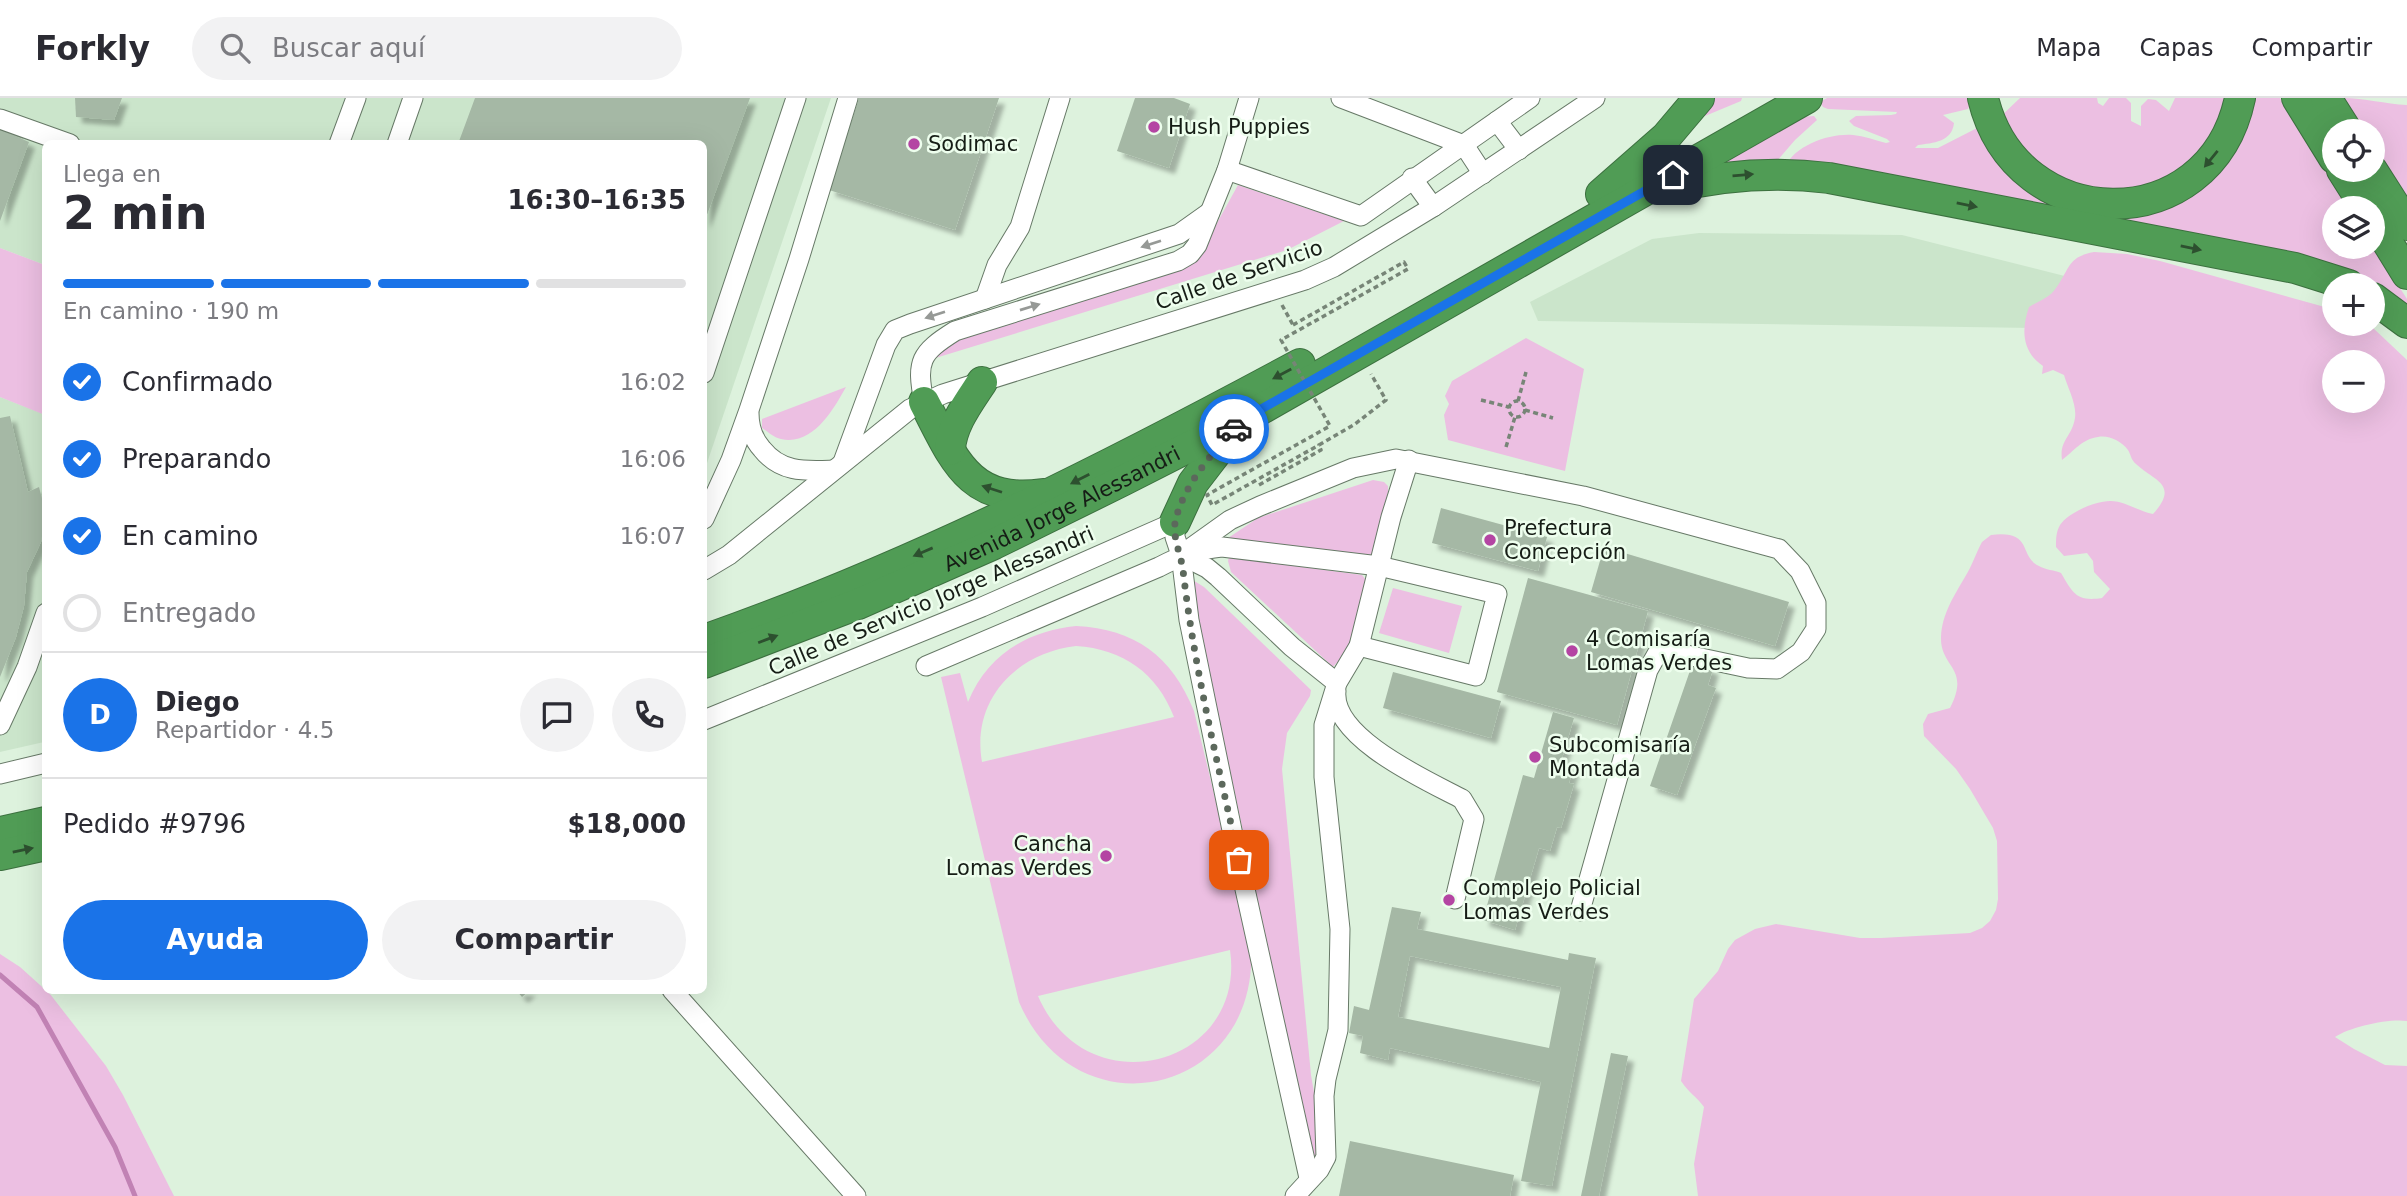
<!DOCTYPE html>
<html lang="es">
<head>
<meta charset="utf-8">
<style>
  body { margin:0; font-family:"DejaVu Sans",sans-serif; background:#f2f2f3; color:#2b2b33; height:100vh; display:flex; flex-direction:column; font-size:26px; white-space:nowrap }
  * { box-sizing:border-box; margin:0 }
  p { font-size:23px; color:#7c7c81 }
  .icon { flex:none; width:38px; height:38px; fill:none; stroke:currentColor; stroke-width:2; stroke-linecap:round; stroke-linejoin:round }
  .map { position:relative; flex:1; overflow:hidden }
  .drawer { position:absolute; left:42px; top:42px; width:665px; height:854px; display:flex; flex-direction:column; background:#fff; border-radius:10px; box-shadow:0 7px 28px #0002 }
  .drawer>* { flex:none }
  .controls { position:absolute; left:2322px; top:21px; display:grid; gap:14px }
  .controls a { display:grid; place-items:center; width:63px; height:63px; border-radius:50%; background:#fff; box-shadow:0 7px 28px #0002; font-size:35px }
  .pin { position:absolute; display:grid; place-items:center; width:60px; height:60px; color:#fff; margin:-30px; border-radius:14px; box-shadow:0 4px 10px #0006 }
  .courier { position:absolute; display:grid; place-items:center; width:70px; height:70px; margin:-35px; border:5px solid #1a73e8; border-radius:50%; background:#fff; color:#222; box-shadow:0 2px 9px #0007 }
  .overview em { font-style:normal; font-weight:800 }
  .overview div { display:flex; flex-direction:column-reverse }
  .overview { display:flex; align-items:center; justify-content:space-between; height:119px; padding:0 21px }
  h1 { font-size:46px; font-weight:800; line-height:52px }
  .bar { display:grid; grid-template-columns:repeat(4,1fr); gap:10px 7px; align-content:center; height:84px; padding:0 21px }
  .bar i { height:9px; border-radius:5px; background:#e1e1e2 }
  .bar .current { background:#1a73e8 }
  .bar p { grid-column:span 4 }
  .line { display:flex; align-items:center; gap:18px; padding:0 21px; border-top:2px solid #e1e1e2 }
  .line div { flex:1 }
  .round { display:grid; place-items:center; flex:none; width:74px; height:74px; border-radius:37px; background:#f2f2f3 }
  ol { padding:0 21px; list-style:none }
  li { display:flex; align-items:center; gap:21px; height:77px }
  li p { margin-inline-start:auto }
  li .icon { padding:7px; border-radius:50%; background:#1a73e8; color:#fff; stroke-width:4 }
  li:last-child { color:#7c7c81 }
  li i { width:38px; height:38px; border:4px solid #e1e1e2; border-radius:50% }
  .button { display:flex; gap:14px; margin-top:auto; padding:14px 21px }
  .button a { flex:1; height:80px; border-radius:42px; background:#1a73e8; color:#fff; font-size:28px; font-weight:800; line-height:80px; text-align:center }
  .button a+a { background:#f2f2f3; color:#2b2b33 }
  header { display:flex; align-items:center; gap:42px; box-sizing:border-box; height:98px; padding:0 35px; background:#fff; border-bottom:2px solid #e1e1e2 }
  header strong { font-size:33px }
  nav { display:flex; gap:38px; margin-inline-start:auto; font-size:24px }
  .search { width:490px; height:63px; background:#f2f2f3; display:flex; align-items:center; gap:18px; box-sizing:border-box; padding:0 24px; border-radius:38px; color:#7c7c81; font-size:26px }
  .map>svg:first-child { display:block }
</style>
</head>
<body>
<header>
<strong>Forkly</strong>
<div class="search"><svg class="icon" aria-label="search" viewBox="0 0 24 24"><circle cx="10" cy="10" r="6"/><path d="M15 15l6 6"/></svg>Buscar aquí</div>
<nav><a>Mapa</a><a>Capas</a><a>Compartir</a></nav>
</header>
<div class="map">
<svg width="2407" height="1098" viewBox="0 0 2407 1098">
  <defs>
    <filter id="shadow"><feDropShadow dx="6" dy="6" stdDeviation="2" flood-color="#0004"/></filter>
  </defs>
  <rect width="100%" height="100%" fill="#ddf2dd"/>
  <!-- built -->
  <g fill="#cbe5cb">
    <path d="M0,0H831L704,374V46H46L45,167L0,150Z"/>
    <path d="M1699,135L1902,137L2183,208L2184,232L1538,223L1530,204L1652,141Z"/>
    <path d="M0,299L46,317L45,639L44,644L0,654Z"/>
  </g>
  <!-- green -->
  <g fill="#ecbfe2" fill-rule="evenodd">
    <path d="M1712,0H1742L1741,3L1705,18L1704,16Z"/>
    <path d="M1827,0H1973L1968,11L1943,17L1954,25C1952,44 1933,45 1918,47L1915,50H1938L1981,28L1995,53L2143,113L2251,0H2280L2349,110H2334V149L2373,148L2407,201V216L2373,187H2363L1785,69C1795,47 1830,35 1853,37C1864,38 1875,42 1886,45L1890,44L1887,41L1854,28L1849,23L1856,18L1891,17L1896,16L1897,14L1828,11L1823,9L1820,4Z"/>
    <path d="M2020,0H2097L2098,5L2103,8L2109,0H2126L2131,5V23L2141,28V8L2148,1L2156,2L2169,13L2175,0H2233L2219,41L2145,97L2057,86L1998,21Z"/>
    <path d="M2343,0C2365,0 2385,6 2407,7V100L2373,47V33H2364Z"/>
    <path d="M1814,18L1817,22L1795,42L1776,64L1706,72L1802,19Z"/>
    <path d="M1238,87L1344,123L1287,152L929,262L938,243L1186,156L1212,134Z"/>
    <path d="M0,150L45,167V317L0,299Z"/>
    <path d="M2094,154L2127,156L2160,163L2332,211L2334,212V226H2364L2372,229L2407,262V923C2390,920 2349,929 2335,939L2354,951L2385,967L2407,968V1098H1698L1694,1066L1704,1009C1697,999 1688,994 1681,983L1694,901L1718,873L1728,851L1735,842L1755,831L1776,826L1860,840H1881L1970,835L1982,830L1990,823L1996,812L1998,801L1997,743L1993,730L1970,691L1956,671L1924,638L1923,626L1928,616L1950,610C1971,569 1940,570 1941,539C1942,516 1954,498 1965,479C1972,468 1976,455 1982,444L1991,437C2034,432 2018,458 2039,468C2045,472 2055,472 2061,475C2073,495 2076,504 2102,500L2110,491L2094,474L2093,463L2087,455L2064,458L2056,449C2056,441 2056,434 2060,427C2068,415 2095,403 2110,403C2125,403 2138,413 2153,416C2180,386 2154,383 2136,366C2131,362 2131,357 2128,352C2121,343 2109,337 2098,339C2082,341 2074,353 2062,362C2059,342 2072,339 2075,320C2077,306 2068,291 2064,277L2053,272L2042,276L2043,268C2022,254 2021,232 2029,209C2038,203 2050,200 2056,190C2070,171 2067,159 2094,154ZM2334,264H2373V303H2334Z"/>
    <path d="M1526,240L1584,271L1565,373L1448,342L1444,317L1449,306L1445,298L1452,283Z"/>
    <path d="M846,289C833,312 813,348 781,341C774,340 767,333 762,330V321Z"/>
    <path d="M1373,382L1384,384L1388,388V394L1372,457L1228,440L1258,420Z"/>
    <path d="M1229,459L1362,477L1366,482L1349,551L1333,569L1231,474L1228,463Z"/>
    <path d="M1191,481L1204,489L1311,592L1310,598L1287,635L1282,671L1311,977L1321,1035L1319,1053L1313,1064L1190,484Z"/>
    <path d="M1393,490L1462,508L1449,555L1379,535Z"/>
    <path d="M1076,528C1135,531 1172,558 1194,613L1251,849C1260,996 1077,1039 1019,904L941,579L960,575L968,604C987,557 1027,533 1076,528ZM1076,548C1123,551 1157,575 1174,619L982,664C971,602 1016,555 1076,548ZM1230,852C1247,968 1087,1011 1038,898Z"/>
    <path d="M0,856L20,869L50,896L106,968L123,997L174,1098H0Z"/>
  </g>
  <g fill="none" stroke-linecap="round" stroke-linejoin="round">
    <!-- stream -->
    <path stroke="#c182b4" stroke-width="5" d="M0,877L37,909L115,1049L135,1098"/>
  </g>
  <!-- building -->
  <g fill="#a5b8a5" fill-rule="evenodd" filter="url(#shadow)">
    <path d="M75,0H122L114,22L76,19Z"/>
    <path d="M475,0H750L704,125V46H458Z"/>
    <path d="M859,0H999L955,132L829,92Z"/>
    <path d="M1135,0H1174L1190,6L1169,70L1117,53Z"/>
    <path d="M0,22L19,29L15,38L29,44L0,123Z"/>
    <path d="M10,318L28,394L39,389L43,405L44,426L41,444L27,474L24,508L16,539L0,579V320Z"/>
    <path d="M1441,410L1547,439L1538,473L1432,445Z"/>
    <path d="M1604,449L1789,504L1775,548L1591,494Z"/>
    <path d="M1528,480L1648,513L1617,627L1497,594Z"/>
    <path d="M1693,564L1713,571L1708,587L1716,590L1677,697L1650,688Z"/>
    <path d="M1393,574L1501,603L1491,640L1383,610Z"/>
    <path d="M1553,614L1574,620L1560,667L1573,671L1569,685L1574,686L1561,730L1557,729L1550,753L1539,750L1515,832L1483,822L1523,677L1534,680Z"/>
    <path d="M1392,809L1421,814L1417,831L1568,862L1569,855L1596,860L1552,1088L1521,1083L1541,984L1390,950L1388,962L1360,955L1363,938L1349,935L1354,908L1369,912ZM1410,858L1561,889L1549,950L1398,919Z"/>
    <path d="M516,892H530L522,899Z"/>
    <path d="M1611,955L1628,958L1599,1098H1581Z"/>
    <path d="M1350,1043L1514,1077L1510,1098H1339Z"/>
  </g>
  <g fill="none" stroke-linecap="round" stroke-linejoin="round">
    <!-- minor casing -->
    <g stroke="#677967" stroke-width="21">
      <g id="minor">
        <path d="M1341,0L1464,47L1483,76"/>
        <path d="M0,21L70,46"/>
        <path d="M1497,23L1519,52"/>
        <path d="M339,46L356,0"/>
        <path d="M397,46L413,0"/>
        <path d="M1227,72L1361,118L1530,0"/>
        <path d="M1412,80L1433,109"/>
        <path d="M985,201L997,167L1020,129L1060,0"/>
        <path d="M704,275L796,0"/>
        <path d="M924,304C916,263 920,255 955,233L1178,163L1190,156L1197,147L1227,72L1249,0"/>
        <path d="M749,315C749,329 753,341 762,351C781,375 805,373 833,372"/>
        <path d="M843,364L886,247L895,232L910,226L1179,136L1210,114"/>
        <path d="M704,421L731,362L749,312L799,161L848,0"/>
        <path d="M1181,457L1230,422L1260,408L1353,370L1396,361L1583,398L1779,451L1800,473L1816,505V531L1801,554L1777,571L1748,570L1668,553L1657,556L1648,572L1580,813"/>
        <path d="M1181,457L1207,470L1218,479L1292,549L1337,585"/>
        <path d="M704,472L729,457L910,311L943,296L1305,182L1334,169L1433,109L1595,0"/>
        <path d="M926,568L1159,469C1180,458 1198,451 1222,449L1379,468L1497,496L1476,578L1359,548"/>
        <path d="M1336,593C1331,640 1428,683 1462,701L1474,721L1455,801"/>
        <path d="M704,622L982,509L1175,424V439L1181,457L1189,522L1233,737L1309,1080"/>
        <path d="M0,627L27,569L46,515"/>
        <path d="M0,676L46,665"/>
        <path d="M672,892L856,1098"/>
        <path d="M1295,1098L1319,1072L1326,1059L1324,998L1326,981L1338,932L1340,831L1324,679V627L1337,585L1359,548L1391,419L1409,362"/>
      </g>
    </g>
    <!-- highway casing -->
    <g stroke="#3c703f" stroke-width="32">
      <g id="highway">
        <path d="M1983,0C2016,139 2210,143 2240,0"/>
        <path d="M2297,0L2334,60"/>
        <path d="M2326,0L2347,33"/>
        <path d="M2342,72L2366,110"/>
        <path d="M2372,72L2407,127"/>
        <path d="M1669,90C1723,77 1774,73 1829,80L2295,170L2349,187"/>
        <path d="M1601,96L1666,39L1699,0"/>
        <path d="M2373,121L2407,176"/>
        <path d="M2373,200L2407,225"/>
        <path d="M924,304C953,359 968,407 1043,396"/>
        <path d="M950,352C951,327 969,304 982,284"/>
        <path d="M1175,424L1193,385L1233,333"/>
        <path d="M704,542C910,470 1107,370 1300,266"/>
        <path id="s1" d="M704,565L858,506L994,446L1122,383L1242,322L1807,0"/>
        <path d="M0,734L46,724"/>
        <path d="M0,757L46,747"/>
      </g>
    </g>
    <!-- path -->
    <g stroke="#778577" stroke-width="3.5" stroke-dasharray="5 3.5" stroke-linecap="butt">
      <path d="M1282,207L1293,227"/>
      <path d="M1481,302L1509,309"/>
      <circle cx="1517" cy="311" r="8"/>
      <path d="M1518,303L1526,274"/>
      <path d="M1525,312L1553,320"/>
      <path d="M1506,349L1515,319"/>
      <path d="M1259,387L1321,352L1319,347L1355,326L1386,302L1371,276"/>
    </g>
    <!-- minor -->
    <use href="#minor" stroke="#fff" stroke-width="19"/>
    <!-- highway -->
    <use href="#highway" stroke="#509c55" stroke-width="30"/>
    <!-- path-bridge -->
    <path stroke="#778577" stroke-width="3.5" stroke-dasharray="5 3.5" stroke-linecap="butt" d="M1293,227L1404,164L1408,171L1281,242L1330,328L1207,397L1212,407L1319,347"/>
  </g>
  <!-- one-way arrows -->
  <defs><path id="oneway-solid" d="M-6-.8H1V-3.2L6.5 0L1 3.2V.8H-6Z" transform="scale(1.75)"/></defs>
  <g fill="#2d502f">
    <use href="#oneway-solid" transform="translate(2211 61) rotate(129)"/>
    <use href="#oneway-solid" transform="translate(1743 77) rotate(-5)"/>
    <use href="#oneway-solid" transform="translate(1967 107) rotate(11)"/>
    <use href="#oneway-solid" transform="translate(2191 150) rotate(11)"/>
    <use href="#oneway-solid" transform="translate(1282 276) rotate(152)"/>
    <use href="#oneway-solid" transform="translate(1080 381) rotate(153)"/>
    <use href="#oneway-solid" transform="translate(992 391) rotate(-162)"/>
    <use href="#oneway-solid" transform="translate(923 454) rotate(157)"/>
    <use href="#oneway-solid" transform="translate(768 541) rotate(-21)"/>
    <use href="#oneway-solid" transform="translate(23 752) rotate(-12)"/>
  </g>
  <g fill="#969996">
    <use href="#oneway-solid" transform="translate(1151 146) rotate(162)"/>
    <use href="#oneway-solid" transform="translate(1030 209) rotate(-17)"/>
    <use href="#oneway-solid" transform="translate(935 217) rotate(162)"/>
  </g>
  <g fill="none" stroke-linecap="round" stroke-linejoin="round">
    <!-- done -->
    <path stroke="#5c685c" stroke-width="7" stroke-dasharray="0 12.6" d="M1234,331C1212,355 1181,391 1175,425C1173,441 1181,457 1183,472C1194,570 1218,666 1239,762"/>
    <!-- route -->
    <path stroke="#1a73e8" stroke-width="9" d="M1234,331L1242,322L1673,77"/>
  </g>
  <!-- markers -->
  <g fill="#b445a3" stroke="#edfeed" stroke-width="2.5">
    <circle cx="1154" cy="29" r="7"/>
    <circle cx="914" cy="46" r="7"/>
    <circle cx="1490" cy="442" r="7"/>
    <circle cx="1572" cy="553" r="7"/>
    <circle cx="1535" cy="659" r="7"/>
    <circle cx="1106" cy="758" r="7"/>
    <circle cx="1449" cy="802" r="7"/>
  </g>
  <g text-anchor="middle" stroke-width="5" stroke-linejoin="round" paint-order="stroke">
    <!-- poi labels -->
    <g font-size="21" fill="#161d16" stroke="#edfeed" text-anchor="start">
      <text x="1168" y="36">Hush Puppies</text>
      <text x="928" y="53">Sodimac</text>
      <text x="1504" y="437">Prefectura<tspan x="1504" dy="24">Concepción</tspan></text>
      <text x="1586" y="548">4 Comisaría<tspan x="1586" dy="24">Lomas Verdes</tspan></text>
      <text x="1549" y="654">Subcomisaría<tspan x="1549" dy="24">Montada</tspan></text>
      <text x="1092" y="753" text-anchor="end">Cancha<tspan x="1092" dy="24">Lomas Verdes</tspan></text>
      <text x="1463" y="797">Complejo Policial<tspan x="1463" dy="24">Lomas Verdes</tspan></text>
    </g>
    <!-- street labels -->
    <g font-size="21" fill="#161d16" stroke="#edfeed">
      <text transform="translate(1239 177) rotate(-19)" y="7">Calle de Servicio</text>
      <text dy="7" stroke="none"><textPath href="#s1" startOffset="390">Avenida Jorge Alessandri</textPath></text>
      <text transform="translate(931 503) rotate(-23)" y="7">Calle de Servicio Jorge Alessandri</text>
    </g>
  </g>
</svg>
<div class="controls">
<a><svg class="icon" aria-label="locate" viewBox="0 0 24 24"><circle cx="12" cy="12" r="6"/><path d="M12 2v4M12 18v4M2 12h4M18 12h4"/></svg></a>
<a><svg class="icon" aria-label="layers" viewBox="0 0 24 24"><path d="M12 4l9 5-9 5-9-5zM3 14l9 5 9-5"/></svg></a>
<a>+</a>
<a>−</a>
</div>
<div class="pin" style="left:1239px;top:762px;background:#ea580c"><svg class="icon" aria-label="bag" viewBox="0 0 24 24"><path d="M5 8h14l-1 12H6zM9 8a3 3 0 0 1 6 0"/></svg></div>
<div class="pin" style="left:1673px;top:77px;background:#1f2937"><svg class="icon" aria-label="home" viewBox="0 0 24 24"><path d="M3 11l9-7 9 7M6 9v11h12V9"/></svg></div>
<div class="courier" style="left:1234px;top:331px"><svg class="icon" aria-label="car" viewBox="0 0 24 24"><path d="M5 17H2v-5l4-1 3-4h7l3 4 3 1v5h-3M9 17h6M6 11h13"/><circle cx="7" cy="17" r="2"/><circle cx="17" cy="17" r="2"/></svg></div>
<section class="drawer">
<div class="overview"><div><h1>2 min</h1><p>Llega en</p></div><em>16:30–16:35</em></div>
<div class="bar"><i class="current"></i><i class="current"></i><i class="current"></i><i></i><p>En camino · 190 m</p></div>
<ol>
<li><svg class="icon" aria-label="check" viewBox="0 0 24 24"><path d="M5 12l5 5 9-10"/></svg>Confirmado<p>16:02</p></li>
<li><svg class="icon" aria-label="check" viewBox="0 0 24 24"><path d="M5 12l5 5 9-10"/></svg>Preparando<p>16:06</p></li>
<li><svg class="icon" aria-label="check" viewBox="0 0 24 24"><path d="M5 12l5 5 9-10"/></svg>En camino<p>16:07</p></li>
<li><i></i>Entregado</li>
</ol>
<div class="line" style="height:126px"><b class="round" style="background:#1a73e8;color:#fff">D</b><div><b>Diego</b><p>Repartidor · 4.5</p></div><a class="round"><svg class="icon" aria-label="chat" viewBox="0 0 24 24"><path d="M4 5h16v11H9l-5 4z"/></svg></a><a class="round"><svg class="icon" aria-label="phone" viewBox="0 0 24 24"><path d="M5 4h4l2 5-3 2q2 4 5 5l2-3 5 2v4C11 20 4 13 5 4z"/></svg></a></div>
<div class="line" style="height:91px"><div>Pedido #9796</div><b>$18,000</b></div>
<div class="button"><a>Ayuda</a><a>Compartir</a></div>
</section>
</div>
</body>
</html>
